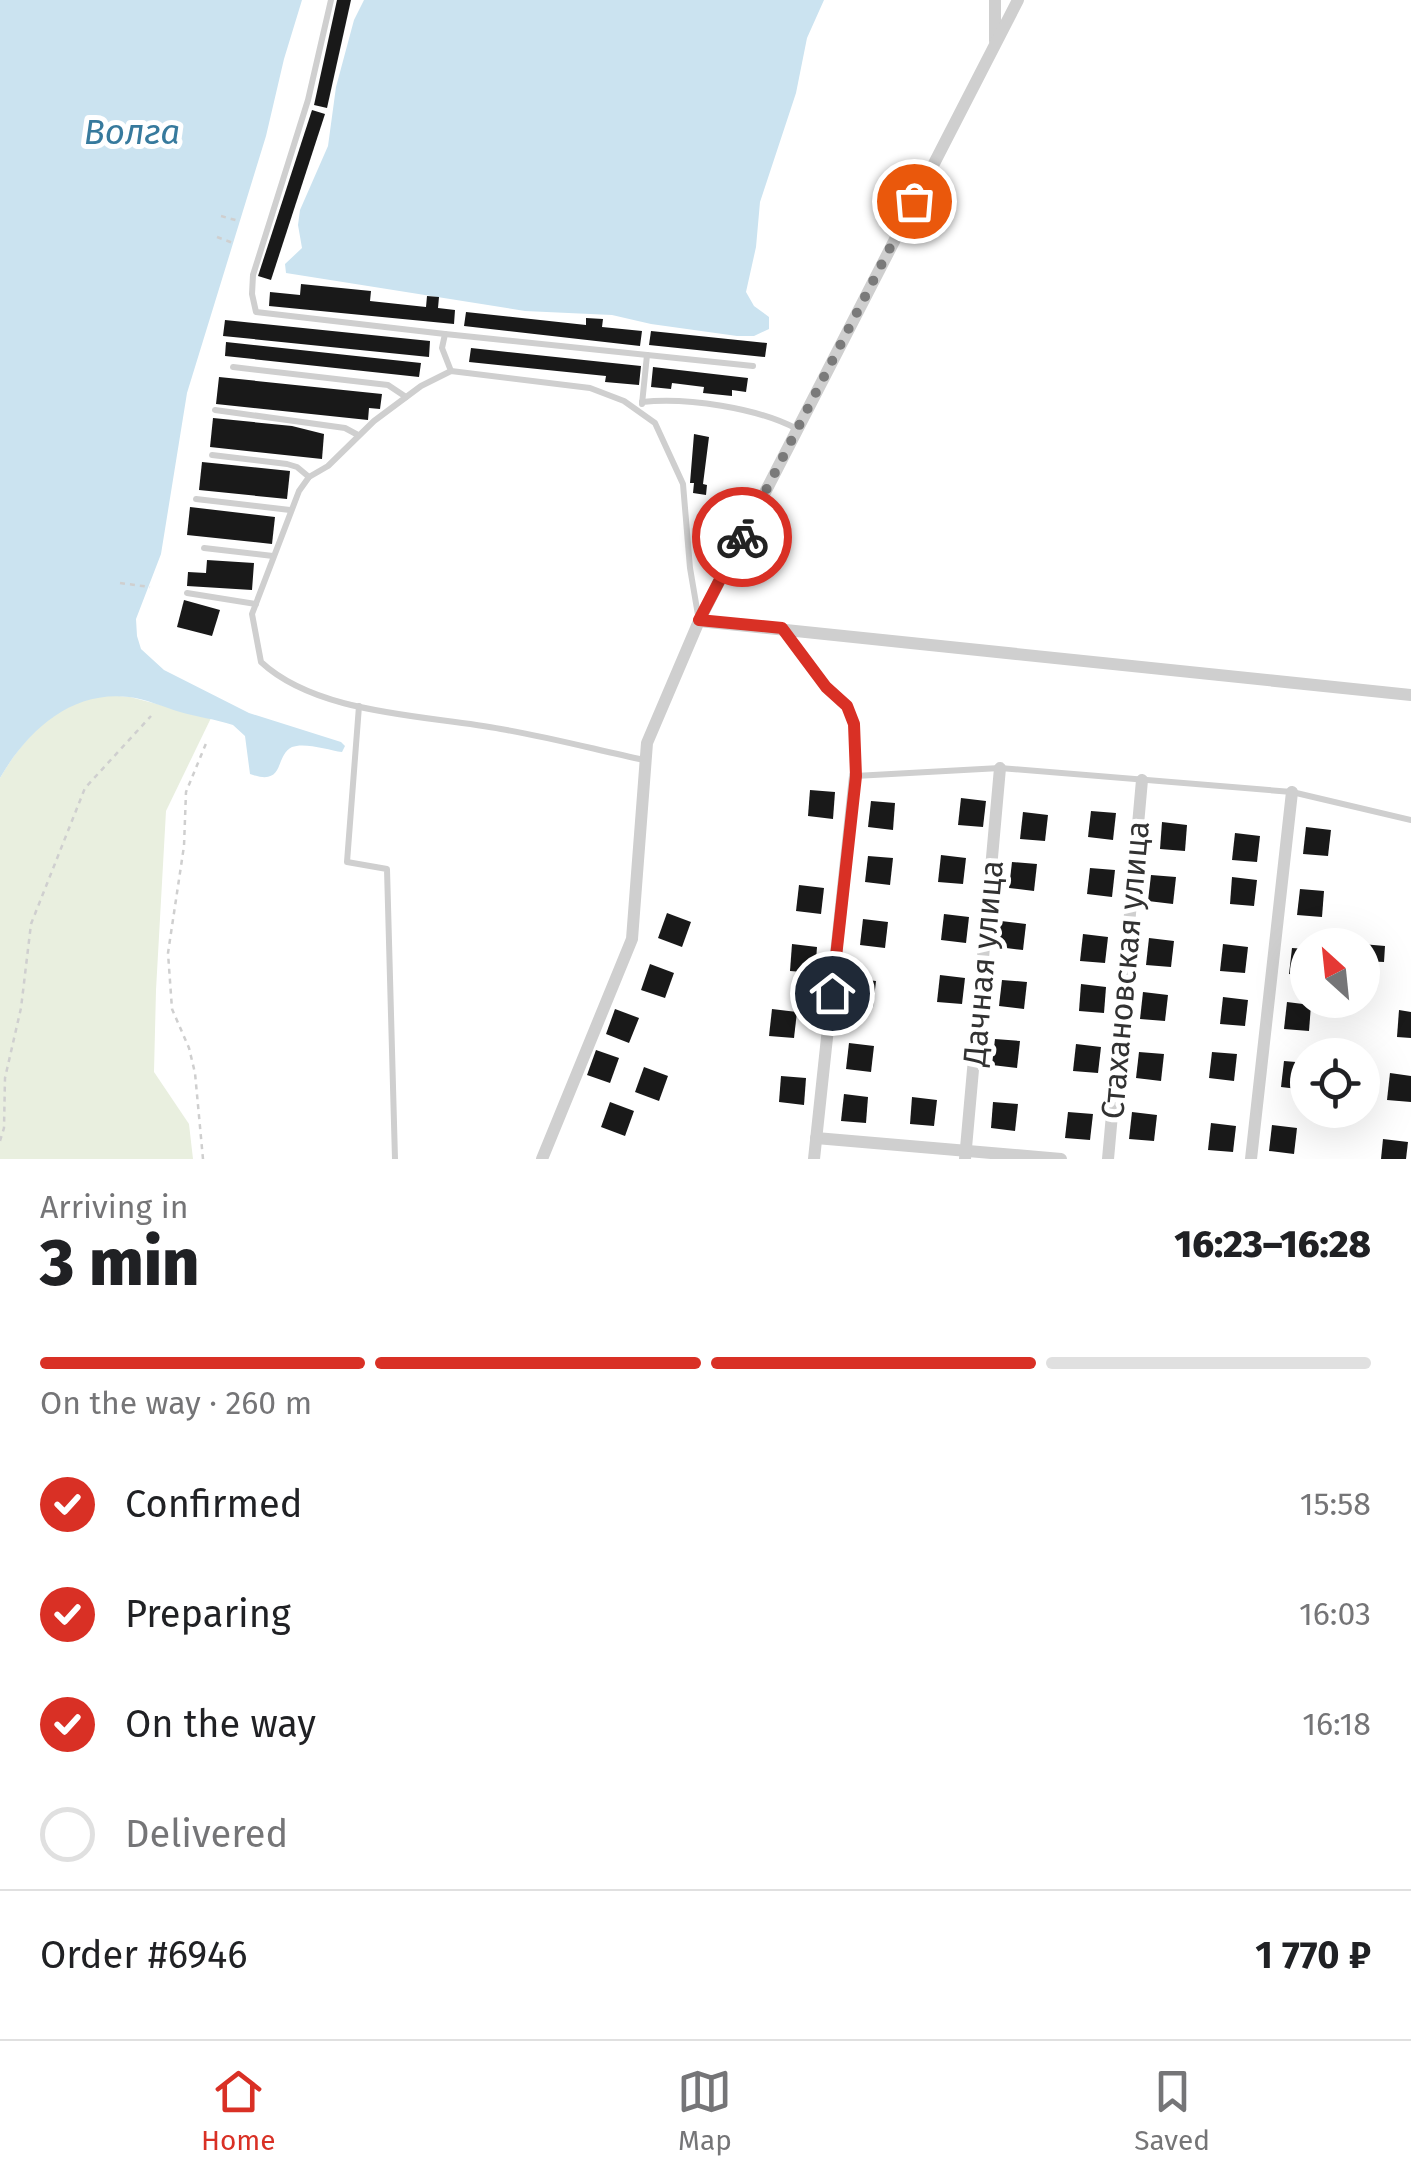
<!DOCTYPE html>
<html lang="en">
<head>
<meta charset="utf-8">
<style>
  body { margin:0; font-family:"Fira Sans",sans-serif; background:#f6f6f6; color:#202124; height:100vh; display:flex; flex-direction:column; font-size:38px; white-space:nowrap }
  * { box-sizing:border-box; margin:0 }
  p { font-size:32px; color:#757577 }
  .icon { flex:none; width:55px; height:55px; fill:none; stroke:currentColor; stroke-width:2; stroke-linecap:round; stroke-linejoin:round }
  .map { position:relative; height:1159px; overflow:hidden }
  .details { display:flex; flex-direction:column; background:#fff; flex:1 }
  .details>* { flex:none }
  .needle { width:65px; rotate:333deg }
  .buttons { position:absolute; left:1290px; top:928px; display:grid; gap:20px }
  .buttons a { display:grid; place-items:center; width:90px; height:90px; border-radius:50%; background:#fff; box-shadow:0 10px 40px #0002; font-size:50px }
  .pin { position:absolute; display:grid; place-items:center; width:85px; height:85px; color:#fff; margin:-42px; border:5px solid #fff; border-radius:50%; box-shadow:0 2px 10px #0007 }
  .courier { position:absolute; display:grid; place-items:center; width:100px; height:100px; margin:-50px; border:8px solid #d93025; border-radius:50%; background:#fff; color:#222; box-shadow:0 2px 12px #0007 }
  .head em { font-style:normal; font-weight:800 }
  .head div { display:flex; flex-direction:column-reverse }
  .head { display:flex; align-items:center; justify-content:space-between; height:170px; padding:0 40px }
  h1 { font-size:65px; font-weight:800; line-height:75px }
  .bar { display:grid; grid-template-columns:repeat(4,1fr); gap:15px 10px; align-content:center; height:120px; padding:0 40px }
  .bar i { height:12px; border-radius:8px; background:#e0e0e0 }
  .bar .on { background:#d93025 }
  .bar p { grid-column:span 4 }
  .line { display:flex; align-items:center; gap:25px; padding:0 40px; border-top:2px solid #e0e0e0 }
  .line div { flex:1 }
  ol { padding:0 40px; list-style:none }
  li { display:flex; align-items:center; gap:30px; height:110px }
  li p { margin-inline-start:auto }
  li .icon { padding:10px; border-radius:50%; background:#d93025; color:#fff; stroke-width:4 }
  li:last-child { color:#757577 }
  li i { width:55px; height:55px; border:5px solid #e0e0e0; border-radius:50% }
  .tabs { display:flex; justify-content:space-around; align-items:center; height:140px; border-top:2px solid #e0e0e0; background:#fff; font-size:28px; color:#757577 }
  .tabs a { display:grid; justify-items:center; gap:5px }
  .tabs .on { color:#d93025 }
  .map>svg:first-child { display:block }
</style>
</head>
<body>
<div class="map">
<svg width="1411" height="1159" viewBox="0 0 1411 1159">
  <rect width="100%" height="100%" fill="#fff"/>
  <!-- green -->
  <path fill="#e9efdf" d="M130,697L211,718L166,811L156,990L154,1072L189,1124L193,1159H0V778C19,745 50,708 89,698C102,694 117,696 130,697Z"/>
  <!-- water -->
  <g fill="#cbe3f0">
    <path d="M0,0H302L284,59L266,136L187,393L161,554L136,619L137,636L141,649L164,670L249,713L341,742L345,746L342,752C329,750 304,742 292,747C274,756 286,787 250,774L245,736L233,725C215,719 197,717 180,712C163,707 146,699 129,697C71,690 27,731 0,778Z"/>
    <path d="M364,0H824L807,38L796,93L760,202L756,247L746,292L754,306L769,317V329L754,336H737L651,324L612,315L525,311L286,273L285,264L302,248L298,225L300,210L328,146L336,87L354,20Z"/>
  </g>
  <!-- building -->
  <g fill="#191919">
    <path d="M337,0H351L327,108L314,105Z"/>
    <path d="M312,110L325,114L271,280L258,276Z"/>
    <path d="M301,284L371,291L370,301L426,307L427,296L439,297L438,308L455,310L454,324L269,306L270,292L300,295Z"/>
    <path d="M466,312L586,325V318L603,319L602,327L642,331L640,346L464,326Z"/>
    <path d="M225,320L430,341L429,357L223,336Z"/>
    <path d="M651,331L767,343L765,357L649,345Z"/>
    <path d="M226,342L421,363L419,377L225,356Z"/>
    <path d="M471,348L641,366L639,385L605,382L606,376L469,362Z"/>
    <path d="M653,367L748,378L746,392L732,390V396L703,393L704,387L672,383L671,389L651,387Z"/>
    <path d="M219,377L382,394L380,409L369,408L368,420L216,404Z"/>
    <path d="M213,418L292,426L324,434L322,459L210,447Z"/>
    <path d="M694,434L709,437L703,484L707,485L706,495L693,493L694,483H690Z"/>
    <path d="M202,462L290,471L287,499L199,490Z"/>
    <path d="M190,507L275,517L272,544L187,535Z"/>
    <path d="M207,560L254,563L252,590L187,586L188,572L206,573Z"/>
    <path d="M184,600L220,610L212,636L177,627Z"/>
    <path d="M810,790L835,792L833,819L808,816Z"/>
    <path d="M961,798L986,801L983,827L958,825Z"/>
    <path d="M871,801L895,803L893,830L868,827Z"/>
    <path d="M1091,811L1116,813L1113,840L1088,837Z"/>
    <path d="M1023,812L1048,815L1045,841L1020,839Z"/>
    <path d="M1162,822L1187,825L1185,851L1160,849Z"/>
    <path d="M1306,827L1331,830L1328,856L1303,854Z"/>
    <path d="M1235,833L1260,836L1257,862L1232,860Z"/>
    <path d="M941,855L966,858L963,884L938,882Z"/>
    <path d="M868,856L893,858L890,885L865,882Z"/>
    <path d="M1012,862L1037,864L1034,891L1009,888Z"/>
    <path d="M1090,868L1115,870L1112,897L1087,894Z"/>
    <path d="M1151,875L1176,877L1173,904L1148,901Z"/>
    <path d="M1232,877L1257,880L1254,906L1230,904Z"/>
    <path d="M799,885L824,888L821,914L796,911Z"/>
    <path d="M1300,889L1324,891L1322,917L1297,915Z"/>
    <path d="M667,913L691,922L682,947L658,938Z"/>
    <path d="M944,914L969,917L966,943L941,940Z"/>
    <path d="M863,919L888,922L885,948L860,945Z"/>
    <path d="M1001,921L1026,924L1023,950L998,947Z"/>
    <path d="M1083,934L1108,937L1105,963L1080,961Z"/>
    <path d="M1149,938L1174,941L1171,967L1146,965Z"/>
    <path d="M792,944L817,947L815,973L790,971Z"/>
    <path d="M1223,944L1248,947L1245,973L1220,971Z"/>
    <path d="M1362,944L1385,946L1384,962L1362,961Z"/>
    <path d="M1292,948L1308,949V976L1289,974Z"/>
    <path d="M650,964L674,973L665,998L641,990Z"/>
    <path d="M940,975L965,978L962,1004L937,1002Z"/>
    <path d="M851,978L876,981L873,1007L848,1005Z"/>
    <path d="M1002,980L1027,982L1024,1009L999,1006Z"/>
    <path d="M1081,984L1106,987L1104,1013L1079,1011Z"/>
    <path d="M1143,992L1168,995L1165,1021L1140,1019Z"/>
    <path d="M1223,997L1248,1000L1245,1026L1220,1024Z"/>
    <path d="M1287,1002L1311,1005L1309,1031L1284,1029Z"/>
    <path d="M615,1009L639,1018L629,1043L606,1034Z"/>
    <path d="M772,1009L797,1012L794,1038L769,1036Z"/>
    <path d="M1399,1010L1411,1012V1038L1397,1037Z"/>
    <path d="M995,1039L1020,1041L1017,1068L992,1065Z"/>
    <path d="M849,1043L874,1046L871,1072L846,1069Z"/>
    <path d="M1076,1044L1101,1047L1098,1073L1073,1071Z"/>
    <path d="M596,1050L619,1058L610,1083L587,1075Z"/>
    <path d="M1139,1052L1164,1054L1161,1081L1136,1078Z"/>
    <path d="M1212,1052L1237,1054L1234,1081L1209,1078Z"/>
    <path d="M1284,1061L1308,1063L1306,1090L1281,1087Z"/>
    <path d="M644,1067L668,1076L659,1101L635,1092Z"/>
    <path d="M1390,1073L1411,1076V1102L1387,1100Z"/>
    <path d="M781,1076L806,1078L804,1105L779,1102Z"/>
    <path d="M844,1094L868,1097L866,1123L841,1121Z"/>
    <path d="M912,1097L937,1100L934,1126L910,1124Z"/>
    <path d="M610,1102L634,1111L625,1136L601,1127Z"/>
    <path d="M993,1102L1018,1104L1015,1131L991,1128Z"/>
    <path d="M1068,1112L1093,1114L1090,1140L1065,1138Z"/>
    <path d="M1132,1112L1157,1115L1154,1141L1129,1139Z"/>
    <path d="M1211,1123L1236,1126L1233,1152L1208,1150Z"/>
    <path d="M1272,1125L1297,1128L1294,1154L1269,1151Z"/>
    <path d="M1383,1139L1408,1142L1406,1159H1381Z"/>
  </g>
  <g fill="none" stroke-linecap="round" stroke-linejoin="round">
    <!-- path -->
    <g stroke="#cfcfcf" stroke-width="2.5" stroke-dasharray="5 5" stroke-linecap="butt">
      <path d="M221,216L239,221"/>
      <path d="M217,237L233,243"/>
      <path d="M120,583L150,587"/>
      <path d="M0,1141L4,1128L5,1078L21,1008L31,924L85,788L151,716"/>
      <path d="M203,1159L195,1073L189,1048L172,1009L168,953L184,846L186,792L207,741"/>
    </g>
    <!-- service -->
    <g stroke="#cfcfcf" stroke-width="6">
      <path d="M331,0L308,100L253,275L252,294L256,312L445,334L442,348L451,371"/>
      <path d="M445,334L753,366"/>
      <path d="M233,367L388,385L406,397"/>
      <path d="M642,402C686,397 758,408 797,429"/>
      <path d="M642,404L647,355"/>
      <path d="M215,410L345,428L358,435"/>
      <path d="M212,455L287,464L297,467L309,477"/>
      <path d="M196,499L290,510"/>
      <path d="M204,548L273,556"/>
      <path d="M187,593L256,604"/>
      <path d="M786,633L826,687L847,706L854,724L855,776L1000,768L1292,792L1411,820"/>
      <path d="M359,706L347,862L387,869L395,1159"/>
      <path d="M644,760C597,750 549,737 501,729C427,715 318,715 261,662L252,614L299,491L309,477L328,466L374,421L421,386L451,371L590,388L624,401L655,423L683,484L690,568L698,615"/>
    </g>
    <!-- minor -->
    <g stroke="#cfcfcf" stroke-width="12">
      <path d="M995,41V0"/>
      <path d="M699,621L1411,695"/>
      <path d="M816,1138L1061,1159"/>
      <path d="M542,1159L632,939L647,743L699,621L1018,0"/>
      <path d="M814,1159L855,776"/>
      <path d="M965,1159L1000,768"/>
      <path d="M1108,1159L1142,780"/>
      <path d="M1251,1159L1292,792"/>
    </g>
  </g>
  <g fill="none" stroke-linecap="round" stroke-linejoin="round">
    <!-- done -->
    <path stroke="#7a7a7a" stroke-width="10" stroke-dasharray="0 18" d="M742,537L914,201"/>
    <!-- route -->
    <path stroke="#d93025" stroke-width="12" d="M742,537L699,620L782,628L826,687L847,706L854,724L856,776L832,993"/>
  </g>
  <g text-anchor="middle" stroke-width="10" stroke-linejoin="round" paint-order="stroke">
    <!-- street labels -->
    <g font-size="32" fill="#323232" stroke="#fff">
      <text transform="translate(983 963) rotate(-85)" y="11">Дачная улица</text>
      <text transform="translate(1125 970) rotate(-85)" y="11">Стахановская улица</text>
    </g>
    <!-- water labels -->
    <g font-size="35" font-style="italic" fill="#377a9d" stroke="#fff">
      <text x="132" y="144">Волга</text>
    </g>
  </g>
</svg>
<div class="buttons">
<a><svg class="needle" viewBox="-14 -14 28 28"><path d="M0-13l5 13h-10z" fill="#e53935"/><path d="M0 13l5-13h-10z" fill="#757577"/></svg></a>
<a><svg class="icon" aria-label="locate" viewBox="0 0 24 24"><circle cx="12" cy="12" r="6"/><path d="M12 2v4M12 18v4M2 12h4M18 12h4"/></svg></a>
</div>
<div class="pin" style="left:914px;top:201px;background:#ea580c"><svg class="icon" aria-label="bag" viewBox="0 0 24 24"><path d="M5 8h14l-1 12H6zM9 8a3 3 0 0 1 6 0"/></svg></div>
<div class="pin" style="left:832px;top:993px;background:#1f2937"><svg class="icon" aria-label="home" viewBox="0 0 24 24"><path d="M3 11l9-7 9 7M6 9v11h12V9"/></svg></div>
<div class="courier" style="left:742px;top:537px"><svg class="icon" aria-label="bike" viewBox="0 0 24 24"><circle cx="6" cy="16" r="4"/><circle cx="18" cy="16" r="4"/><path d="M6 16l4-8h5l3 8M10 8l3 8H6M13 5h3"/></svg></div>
</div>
<section class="details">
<div class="head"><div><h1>3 min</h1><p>Arriving in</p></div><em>16:23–16:28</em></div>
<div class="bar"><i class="on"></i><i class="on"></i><i class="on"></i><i></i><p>On the way · 260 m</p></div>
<ol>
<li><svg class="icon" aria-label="check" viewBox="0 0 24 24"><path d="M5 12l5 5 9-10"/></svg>Confirmed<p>15:58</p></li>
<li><svg class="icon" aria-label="check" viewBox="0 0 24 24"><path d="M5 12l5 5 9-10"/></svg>Preparing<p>16:03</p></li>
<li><svg class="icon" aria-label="check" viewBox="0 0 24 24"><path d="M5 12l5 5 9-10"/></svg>On the way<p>16:18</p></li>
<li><i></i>Delivered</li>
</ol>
<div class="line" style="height:130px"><div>Order #6946</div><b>1 770 ₽</b></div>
</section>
<nav class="tabs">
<a class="on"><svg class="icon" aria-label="home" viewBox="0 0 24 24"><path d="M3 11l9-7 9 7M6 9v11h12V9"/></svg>Home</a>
<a><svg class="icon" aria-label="map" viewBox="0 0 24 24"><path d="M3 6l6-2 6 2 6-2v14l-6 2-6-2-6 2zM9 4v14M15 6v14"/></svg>Map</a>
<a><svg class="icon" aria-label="saved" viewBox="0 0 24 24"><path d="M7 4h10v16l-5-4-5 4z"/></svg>Saved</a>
</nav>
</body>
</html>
